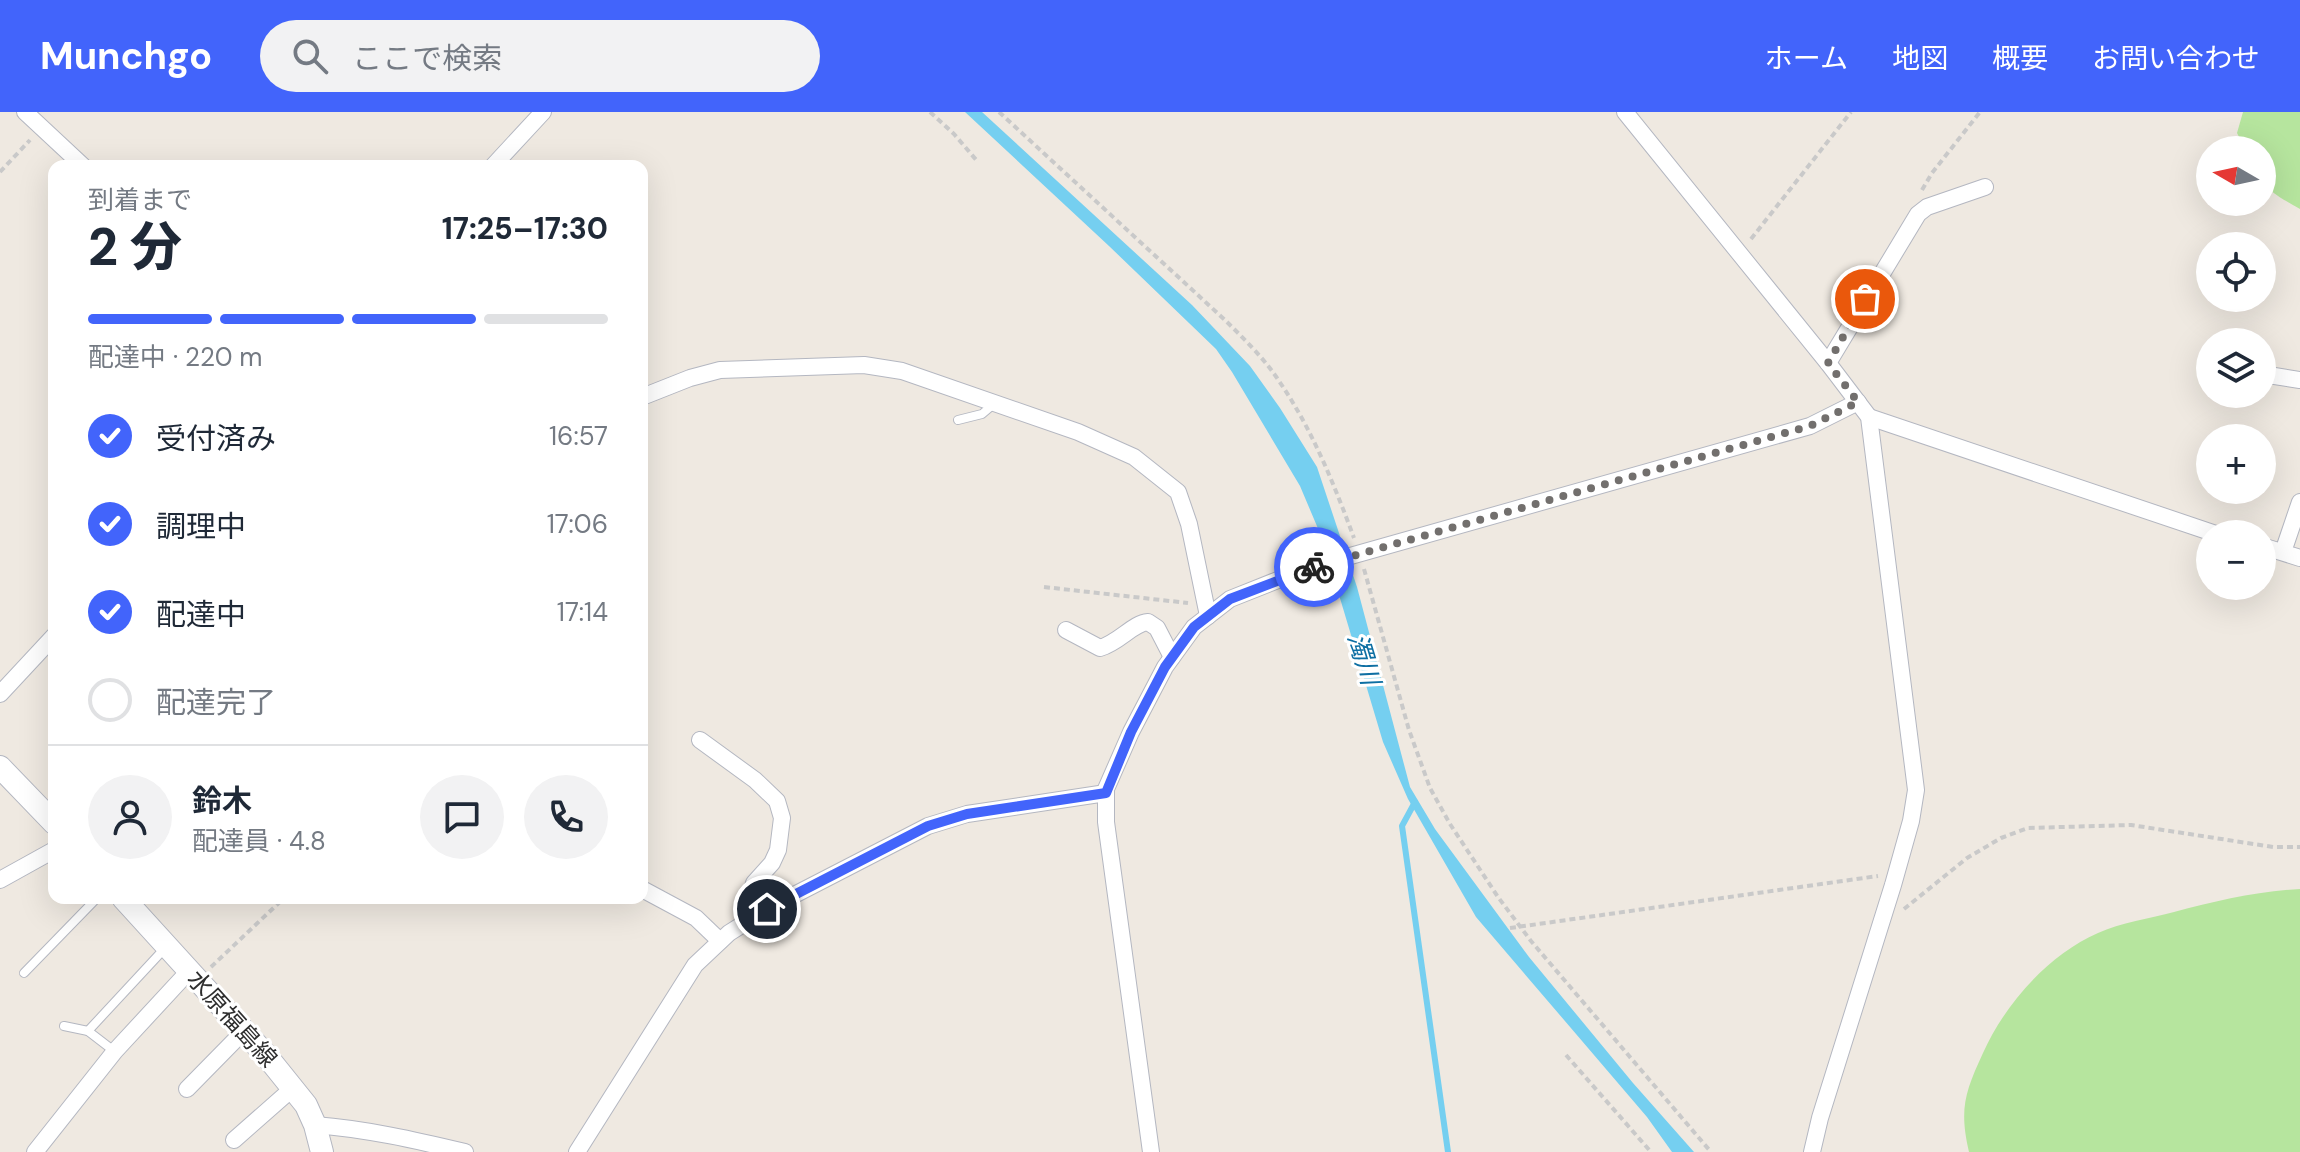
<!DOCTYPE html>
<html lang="ja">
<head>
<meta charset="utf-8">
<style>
  body { margin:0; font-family:"DM Sans","Noto Sans JP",sans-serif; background:#f2f2f3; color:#1f2937; height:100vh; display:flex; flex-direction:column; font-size:30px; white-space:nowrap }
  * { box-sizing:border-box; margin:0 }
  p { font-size:26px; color:#747a83 }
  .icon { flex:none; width:44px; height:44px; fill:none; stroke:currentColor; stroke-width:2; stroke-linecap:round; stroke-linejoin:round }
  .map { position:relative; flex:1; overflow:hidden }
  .details { position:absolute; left:48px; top:48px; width:600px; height:744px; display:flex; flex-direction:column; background:#fff; border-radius:16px; box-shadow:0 8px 32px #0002 }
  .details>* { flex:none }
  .needle { width:52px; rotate:279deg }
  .fabs { position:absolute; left:2196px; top:24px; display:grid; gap:16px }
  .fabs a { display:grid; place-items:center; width:80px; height:80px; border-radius:50%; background:#fff; box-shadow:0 8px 32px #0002; font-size:40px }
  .pin { position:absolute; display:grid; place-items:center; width:68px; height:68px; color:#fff; margin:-34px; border:4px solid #fff; border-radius:50%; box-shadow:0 2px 8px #0007 }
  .courier { position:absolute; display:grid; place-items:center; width:80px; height:80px; margin:-40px; border:6px solid #4264fb; border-radius:50%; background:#fff; color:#222; box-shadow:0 2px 10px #0007 }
  .summary em { font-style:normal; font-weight:800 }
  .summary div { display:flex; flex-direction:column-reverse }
  .summary { display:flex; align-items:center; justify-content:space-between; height:136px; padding:0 40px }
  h1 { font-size:52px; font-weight:800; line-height:60px }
  .bar { display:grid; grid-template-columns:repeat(4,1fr); gap:12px 8px; align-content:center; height:96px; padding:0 40px }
  .bar i { height:10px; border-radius:6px; background:#e0e1e3 }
  .bar .on { background:#4264fb }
  .bar p { grid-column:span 4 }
  .line { display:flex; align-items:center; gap:20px; padding:0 40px; border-top:2px solid #e0e1e3 }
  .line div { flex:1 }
  .round { display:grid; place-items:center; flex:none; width:84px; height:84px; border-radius:42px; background:#f2f2f3 }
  ol { padding:0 40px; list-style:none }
  li { display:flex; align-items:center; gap:24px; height:88px }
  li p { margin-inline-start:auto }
  li .icon { padding:8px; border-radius:50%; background:#4264fb; color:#fff; stroke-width:4 }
  li:last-child { color:#747a83 }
  li i { width:44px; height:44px; border:4px solid #e0e1e3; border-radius:50% }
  header { display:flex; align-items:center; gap:48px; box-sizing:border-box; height:112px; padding:0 40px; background:#4264fb; color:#fff }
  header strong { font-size:38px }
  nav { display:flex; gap:44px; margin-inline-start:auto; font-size:28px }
  .search { width:560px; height:72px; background:#f2f2f3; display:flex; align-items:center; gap:20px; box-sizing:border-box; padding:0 28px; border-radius:44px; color:#747a83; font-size:30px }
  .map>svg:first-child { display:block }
</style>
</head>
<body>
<header>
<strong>Munchgo</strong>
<div class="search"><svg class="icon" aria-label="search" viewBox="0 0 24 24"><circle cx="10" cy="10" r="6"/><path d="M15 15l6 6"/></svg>ここで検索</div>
<nav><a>ホーム</a><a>地図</a><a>概要</a><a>お問い合わせ</a></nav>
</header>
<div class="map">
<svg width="2300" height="1040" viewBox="0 0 2300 1040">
  <rect width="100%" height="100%" fill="#efe9e1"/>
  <!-- green -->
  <g fill="#b6e59e">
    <path d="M2243,0H2300V97C2266,77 2262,79 2262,38H2246L2237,21Z"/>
    <path d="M2300,777V1040H1969C1959,997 1965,980 1983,941C2005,892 2048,843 2098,821C2120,811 2151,806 2174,800C2215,789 2258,779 2300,777Z"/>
  </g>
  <!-- water -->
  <path fill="#75cff0" d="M965,0H982L1192,193L1250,254L1280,296L1317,355L1357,475L1410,675L1435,717L1529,845L1633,971L1694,1040H1672L1647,1005L1476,805L1408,687L1383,630L1322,426L1300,374L1232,260L1216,237L1109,134Z"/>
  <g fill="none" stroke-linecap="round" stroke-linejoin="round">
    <!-- stream -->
    <path stroke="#75cff0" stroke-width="6" d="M1415,690L1402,714L1448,1040"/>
    <!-- lane casing -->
    <g stroke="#b4b7c1" stroke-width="10">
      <g id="lane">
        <path d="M958,308L982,302L995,291"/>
        <path d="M24,861L97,786"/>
        <path d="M64,914L88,919L114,939"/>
        <path d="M88,919L166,835"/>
      </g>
    </g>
    <!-- street casing -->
    <g stroke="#b4b7c1" stroke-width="18">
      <g id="street">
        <path d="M25,0L83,54"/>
        <path d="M1625,0L1828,251L1869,305L1916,678L1911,709L1893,773L1820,1006L1812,1040"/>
        <path d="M493,54L543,0"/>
        <path d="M1828,251L1918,102L1927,95L1985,75"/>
        <path d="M2262,262L2300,268"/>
        <path d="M642,285L690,266L720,258L864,253L902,259L1078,320L1134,345L1178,380L1189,412L1208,504"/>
        <path d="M1869,305L2216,422"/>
        <path d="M2262,434L2300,446"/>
        <path d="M2283,440L2300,390"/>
        <path d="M1066,518L1100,536C1120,530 1133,511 1148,510L1157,516L1172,545"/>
        <path d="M0,582L54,524"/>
        <path d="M700,628L755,668L777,689L782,706L778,738L772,751L754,771L745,811"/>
        <path d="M0,768L54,738"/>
        <path d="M642,777L696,806L720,829"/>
        <path d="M187,977L244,919"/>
        <path d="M315,1013C366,1017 415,1028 465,1040"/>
        <path d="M234,1028L293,976"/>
        <path d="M35,1040L115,939L189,859"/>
        <path d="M577,1040L695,853L729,821L767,797L928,714L967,702L1106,681"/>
        <path d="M1151,1040L1106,710V677L1131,620L1165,555L1194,515L1230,487L1308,456L1810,314L1858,290"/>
      </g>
    </g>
    <!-- secondary casing -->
    <g stroke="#b4b7c1" stroke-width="24">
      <g id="secondary">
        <path d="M0,655L54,711"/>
        <path d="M123,786L265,942L306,993L315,1013L322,1040"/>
      </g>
    </g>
    <!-- path -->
    <g stroke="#c9c9c9" stroke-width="4" stroke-dasharray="6 4" stroke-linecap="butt">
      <path d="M930,0L954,22L978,50"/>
      <path d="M999,0L1225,208C1244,227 1264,246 1279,269C1312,317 1334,372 1354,426"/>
      <path d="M0,60L30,28"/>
      <path d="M1922,78L1932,61L1980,0"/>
      <path d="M1751,127L1851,0"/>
      <path d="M1364,457L1409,618L1430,676L1450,712L1498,785L1531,829L1711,1040"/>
      <path d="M1044,475L1188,491"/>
      <path d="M1904,797L1967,746L2001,726L2028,716L2131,713L2273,735H2300"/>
      <path d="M1510,816L1878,764"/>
      <path d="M211,855L284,786"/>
      <path d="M1566,943L1651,1040"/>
    </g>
    <!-- lane -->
    <use href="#lane" stroke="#fff" stroke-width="8"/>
    <!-- street -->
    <use href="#street" stroke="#fff" stroke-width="16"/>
    <!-- secondary -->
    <use href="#secondary" stroke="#fff" stroke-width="22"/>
  </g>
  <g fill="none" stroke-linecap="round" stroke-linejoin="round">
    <!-- done -->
    <path stroke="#726f6d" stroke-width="8" stroke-dasharray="0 14.4" d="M1314,455L1810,314L1858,290L1828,251L1865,187"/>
    <!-- route -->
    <path stroke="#4264fb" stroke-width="10" d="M767,797L928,714L967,702L1106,681L1131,620L1165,555L1194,515L1230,487L1314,455"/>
  </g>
  <g text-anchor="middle" stroke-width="6" stroke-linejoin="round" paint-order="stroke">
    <!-- street labels -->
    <g font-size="24" fill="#2e2e2e" stroke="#fff">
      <text transform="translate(232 907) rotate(48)" y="8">水原福島線</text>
    </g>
    <!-- water labels -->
    <g font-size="26" font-style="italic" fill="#0d6fa3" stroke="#fff">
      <text transform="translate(1364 547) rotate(73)" y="9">濁川</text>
    </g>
  </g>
</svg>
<div class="fabs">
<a><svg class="needle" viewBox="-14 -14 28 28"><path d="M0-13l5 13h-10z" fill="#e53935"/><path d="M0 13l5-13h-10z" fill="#747a83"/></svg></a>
<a><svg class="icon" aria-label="locate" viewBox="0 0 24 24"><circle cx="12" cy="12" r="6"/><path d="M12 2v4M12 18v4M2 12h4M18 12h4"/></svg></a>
<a><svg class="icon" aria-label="layers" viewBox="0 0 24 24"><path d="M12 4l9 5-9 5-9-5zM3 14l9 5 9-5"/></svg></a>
<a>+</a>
<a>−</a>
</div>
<div class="pin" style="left:1865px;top:187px;background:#ea580c"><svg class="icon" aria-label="bag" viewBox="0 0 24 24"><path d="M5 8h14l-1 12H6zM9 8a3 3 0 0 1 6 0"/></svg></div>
<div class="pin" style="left:767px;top:797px;background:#1f2937"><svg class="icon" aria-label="home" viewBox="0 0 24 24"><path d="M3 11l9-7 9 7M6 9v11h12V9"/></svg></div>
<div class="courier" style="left:1314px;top:455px"><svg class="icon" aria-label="bike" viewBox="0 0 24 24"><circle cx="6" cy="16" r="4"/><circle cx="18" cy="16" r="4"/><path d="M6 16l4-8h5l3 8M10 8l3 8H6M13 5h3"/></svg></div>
<section class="details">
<div class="summary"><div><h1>2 分</h1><p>到着まで</p></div><em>17:25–17:30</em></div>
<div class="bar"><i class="on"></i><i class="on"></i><i class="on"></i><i></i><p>配達中 · 220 m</p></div>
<ol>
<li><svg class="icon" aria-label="check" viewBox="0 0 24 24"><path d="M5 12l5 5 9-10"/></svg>受付済み<p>16:57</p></li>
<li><svg class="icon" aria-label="check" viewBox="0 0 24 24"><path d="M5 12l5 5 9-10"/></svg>調理中<p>17:06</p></li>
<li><svg class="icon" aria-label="check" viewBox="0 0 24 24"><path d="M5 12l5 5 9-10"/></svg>配達中<p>17:14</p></li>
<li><i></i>配達完了</li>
</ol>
<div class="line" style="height:144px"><a class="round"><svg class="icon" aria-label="person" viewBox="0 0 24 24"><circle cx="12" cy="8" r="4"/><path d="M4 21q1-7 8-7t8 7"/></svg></a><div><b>鈴木</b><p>配達員 · 4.8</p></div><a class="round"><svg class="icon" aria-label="chat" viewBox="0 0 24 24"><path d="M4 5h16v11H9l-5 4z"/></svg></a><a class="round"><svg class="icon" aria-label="phone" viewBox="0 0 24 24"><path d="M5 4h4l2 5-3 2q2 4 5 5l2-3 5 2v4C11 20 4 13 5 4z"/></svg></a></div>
</section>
</div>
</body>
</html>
